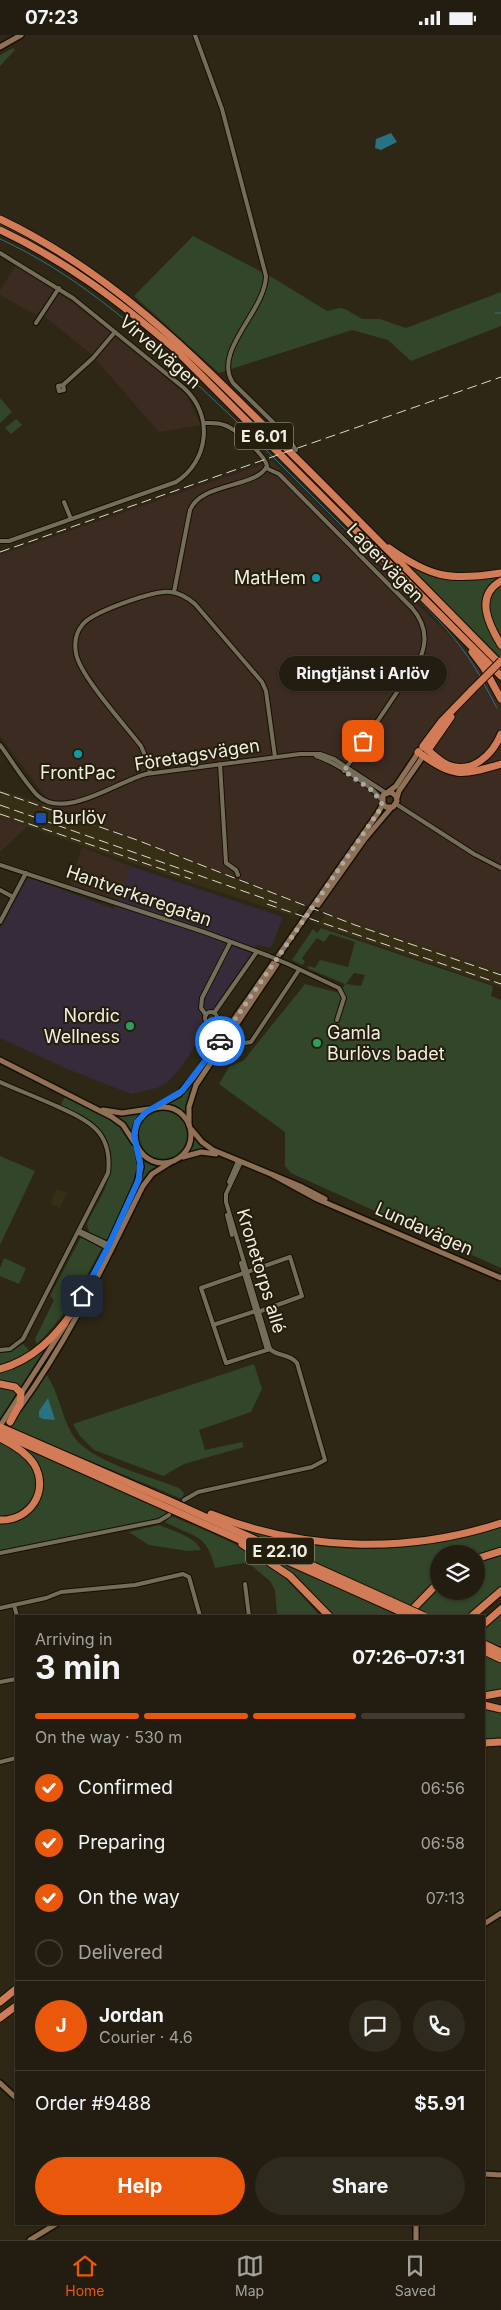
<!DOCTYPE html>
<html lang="en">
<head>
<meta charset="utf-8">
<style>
  body { margin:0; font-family:Inter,sans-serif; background:#2e2a1e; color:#f1f3f6; height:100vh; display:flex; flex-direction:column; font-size:19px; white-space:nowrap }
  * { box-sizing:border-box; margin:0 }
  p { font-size:16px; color:#a2a29f }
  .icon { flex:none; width:28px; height:28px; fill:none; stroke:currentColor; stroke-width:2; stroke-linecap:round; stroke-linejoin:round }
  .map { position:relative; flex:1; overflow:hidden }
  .drawer { position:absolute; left:15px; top:1580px; width:470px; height:610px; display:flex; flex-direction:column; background:#221d10; border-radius:0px; box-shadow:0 1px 4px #0004,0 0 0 1px #3f3b30 }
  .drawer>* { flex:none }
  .controls { position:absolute; left:430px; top:1510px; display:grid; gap:10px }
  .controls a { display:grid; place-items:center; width:55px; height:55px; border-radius:50%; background:#221d10; box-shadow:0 1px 4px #0004,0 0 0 1px #3f3b30; font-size:25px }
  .pin { position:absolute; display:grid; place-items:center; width:42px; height:42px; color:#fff; margin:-21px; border-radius:10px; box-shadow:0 2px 8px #0006 }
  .courier { position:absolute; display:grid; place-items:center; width:50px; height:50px; margin:-25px; border:4px solid #1a73e8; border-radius:50%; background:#fff; color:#222; box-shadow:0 1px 6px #0007 }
  .bubble { position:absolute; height:35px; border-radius:18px; background:#221d10; box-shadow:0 1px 4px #0004,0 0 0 1px #3f3b30; font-size:16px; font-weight:700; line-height:35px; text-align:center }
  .overview em { font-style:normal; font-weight:700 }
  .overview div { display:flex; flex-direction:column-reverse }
  .overview { display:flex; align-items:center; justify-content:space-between; height:85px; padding:0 20px }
  h1 { font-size:32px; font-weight:700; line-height:38px }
  .bar { display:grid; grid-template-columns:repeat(4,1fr); gap:8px 5px; align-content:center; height:60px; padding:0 20px }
  .bar i { height:6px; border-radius:4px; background:#3f3b30 }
  .bar .on { background:#ea580c }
  .bar p { grid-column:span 4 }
  .line { display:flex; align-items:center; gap:12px; padding:0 20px; border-top:1px solid #3f3b30 }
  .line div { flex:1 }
  .round { display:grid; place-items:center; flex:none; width:52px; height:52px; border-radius:26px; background:#2e2a1e }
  ol { padding:0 20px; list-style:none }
  li { display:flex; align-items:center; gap:15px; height:55px }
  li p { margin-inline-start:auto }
  li .icon { padding:5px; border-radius:50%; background:#ea580c; color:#fff; stroke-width:4 }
  li:last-child { color:#a2a29f }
  li i { width:28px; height:28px; border:2px solid #3f3b30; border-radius:50% }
  .action { display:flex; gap:10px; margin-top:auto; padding:10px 20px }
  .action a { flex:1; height:58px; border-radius:30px; background:#ea580c; color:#fff; font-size:20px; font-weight:700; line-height:58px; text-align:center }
  .action a+a { background:#2e2a1e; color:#f1f3f6 }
  .status { display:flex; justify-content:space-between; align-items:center; height:35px; padding:0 25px; background:#221d10; direction:ltr }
  .status svg { height:14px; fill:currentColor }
  .menu { display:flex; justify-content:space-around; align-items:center; height:70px; border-top:1px solid #3f3b30; background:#221d10; font-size:14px; color:#a2a29f }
  .menu a { display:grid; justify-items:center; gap:2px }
  .menu .on { color:#ea580c }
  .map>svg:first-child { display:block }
</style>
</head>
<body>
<div class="status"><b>07:23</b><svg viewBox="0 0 49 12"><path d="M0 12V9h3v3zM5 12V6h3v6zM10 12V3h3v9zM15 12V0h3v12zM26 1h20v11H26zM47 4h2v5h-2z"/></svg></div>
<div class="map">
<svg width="501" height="2205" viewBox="0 0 501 2205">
  <rect width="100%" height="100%" fill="#2e2716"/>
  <!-- commercial -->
  <path fill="#352b3a" d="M130,831L283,882L271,913L257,910L214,973L219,981L213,992L207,994L180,1033L168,1047L157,1053L131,1059L65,1033L0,1003V894L28,842L114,874Z"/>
  <!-- industrial -->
  <g fill="#3c2b21">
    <path d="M16,230L76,270L157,335L187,361L201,390L159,397L90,318L39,277L36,280L0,260V256Z"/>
    <path d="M272,426L501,651V937L327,878L52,771L0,701V520Z"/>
    <path d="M0,782L28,791L0,817Z"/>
    <path d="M82,812L130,831L118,865L70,850Z"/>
  </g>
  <!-- built -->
  <g fill="#372e16">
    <path d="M0,755L52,771L303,869L294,881L182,845L0,782Z"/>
    <path d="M327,878L501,937V952L318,890Z"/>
    <path d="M57,1154L67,1158L60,1173L50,1169Z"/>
  </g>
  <!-- green -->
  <g fill="#324629" fill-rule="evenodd">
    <path d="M13,13L15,15L0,31V20Z"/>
    <path d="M0,187L91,240L155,291L213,345L501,632V636L210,346L129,273L69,229L0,192Z"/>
    <path d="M193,201L275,244L327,276L339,273L345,274L362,284H380L406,293L501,257V291L411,326L388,305L352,295L219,338L134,261Z"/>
    <path d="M0,363L12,377L0,388Z"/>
    <path d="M16,384L22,390L11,399L5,393Z"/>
    <path d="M406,527C438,546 466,547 501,540V543L489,551L486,557L492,599L501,615V623Z"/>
    <path d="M501,548V606C492,588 479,563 501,548Z"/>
    <path d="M321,893L493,951L491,961L501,965V1233L291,1138L285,1131V1097L219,1049L229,1032L244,1025L305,949L340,958L345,949L307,933L309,931L315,933L320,925L348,932L355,907L330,899L324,907L317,903L302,923L305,927L302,930L292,925L313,894L317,898ZM354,938L365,940L361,951L346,949Z"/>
    <path d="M193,1048L187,1079L178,1072L168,1068L183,1059Z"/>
    <path d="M65,1061C116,1085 157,1103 127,1167C122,1178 117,1196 108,1204H103L89,1197L87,1189C92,1176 101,1164 106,1151C123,1109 95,1086 61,1070Z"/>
    <circle cx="163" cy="1100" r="26"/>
    <path d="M143,1076L135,1087L132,1101L105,1077Z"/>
    <path d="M194,1101L209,1116L188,1119Z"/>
    <path d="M0,1121L35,1136L0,1210Z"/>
    <path d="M141,1124L159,1132L143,1147L113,1207L141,1146Z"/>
    <path d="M81,1202L102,1213C83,1247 66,1281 37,1309L35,1304L54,1265L50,1261Z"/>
    <path d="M4,1223L26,1233L19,1249L0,1241V1233Z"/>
    <path d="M55,1305L22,1355L0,1347V1337L24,1328Z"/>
    <path d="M23,1309L29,1315L28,1318L0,1331V1318L9,1317Z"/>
    <path d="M254,1329L262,1354L251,1377L199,1395L205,1415L242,1407L244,1412L184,1429L163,1441L94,1415L80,1401L73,1389Z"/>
    <path d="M46,1339C59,1357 61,1380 72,1399C88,1426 149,1441 179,1453L184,1458L182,1464L11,1393Z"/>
    <path d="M0,1351L11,1353L19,1360L0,1387Z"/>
    <path d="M0,1406C19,1416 52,1441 33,1466C30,1469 26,1475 23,1478C17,1481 7,1482 0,1483Z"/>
    <path d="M12,1407L166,1477V1479L152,1486L0,1516V1487C37,1485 36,1469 40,1438Z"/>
    <path d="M171,1481C211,1498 254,1514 286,1544C298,1556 309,1569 320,1581L277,1580L275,1555L270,1546L252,1531L244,1528L215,1533C206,1497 194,1503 165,1487Z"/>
    <path d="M159,1490C171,1495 196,1502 201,1515L188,1516L149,1510L129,1497Z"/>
    <path d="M232,1490C256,1497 281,1505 306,1509C370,1520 440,1512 501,1491V1513L476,1521V1519H439V1542L411,1571Z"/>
    <path d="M501,1521V1552L467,1581H432L416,1574L439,1551V1556H476V1529Z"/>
    <path d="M280,1528H284L398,1581H333Z"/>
    <path d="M501,1579V1612L484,1605V1595Z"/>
    <path d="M484,1621L501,1628V1654L484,1657Z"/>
    <path d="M484,1672L501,1676V1705H484Z"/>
  </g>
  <!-- water -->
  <g fill="#297283">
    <path d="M391,98L397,107L381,115L375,113L376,104Z"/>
    <path d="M48,1363L55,1385L43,1384L39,1382V1376Z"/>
  </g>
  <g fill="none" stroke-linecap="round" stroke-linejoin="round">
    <!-- stream -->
    <g stroke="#297283" stroke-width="1">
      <path d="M0,204C72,237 129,286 186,339C243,391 297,446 352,501C395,544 452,589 481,643"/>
      <path d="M495,278H501"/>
      <path d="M483,647L497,673"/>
    </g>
    <!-- street casing -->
    <g stroke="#161002" stroke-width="6">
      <g id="street">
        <path d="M195,0L222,74L266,241C265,277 212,316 233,348L287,401L296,415"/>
        <path d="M0,218L73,263L184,353C214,380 209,426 176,447L9,506H0"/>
        <path d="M36,288L59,253"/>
        <path d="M63,350L64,355L59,356L58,351L63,350L93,323L115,297"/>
        <path d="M266,433L279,439L412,573C425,588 428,605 420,623L344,736"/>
        <path d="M64,467L71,484"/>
        <path d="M174,557L190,475C201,447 257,453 267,431C265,420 235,393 224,390C217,387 211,388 204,388"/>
        <path d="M0,710C12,726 23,745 37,760C64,786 116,747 146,739L300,719H320L334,724L386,758"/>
        <path d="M316,721C332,726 374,751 382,766"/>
        <path d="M220,729L226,828L236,835L238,840"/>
        <path d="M150,738L147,725L141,711C125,690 79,640 76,618C74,607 76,597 83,589C93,577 156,554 171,557C180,558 188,563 195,569L262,647L266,656L275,722"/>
        <path d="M396,769L474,819L501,833"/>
        <path d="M0,830L204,897L269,921"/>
        <path d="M0,855L13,862"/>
        <path d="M0,887L26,838"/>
        <path d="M288,929L339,953L344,963L337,985"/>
        <circle cx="211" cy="983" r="6"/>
        <path d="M214,978L256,918"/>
        <path d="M206,980L201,973L202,963L230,908"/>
        <path d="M216,986L227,996"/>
        <path d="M231,998L245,1008L251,1007L299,935"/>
        <path d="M0,1047C18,1055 36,1062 54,1070C87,1085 113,1095 108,1138L23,1304L10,1314L0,1315"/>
        <path d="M229,1147L238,1126"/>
        <path d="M227,1180L232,1200"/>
        <path d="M80,1196L110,1210"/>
        <path d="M79,1198L108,1213"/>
        <path d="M241,1228L267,1315"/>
        <path d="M258,1277L302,1261L290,1222L201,1253L226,1328L270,1314"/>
        <path d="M213,1290L256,1276"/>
        <path d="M184,1465L198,1457L312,1432L325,1425L297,1328C289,1318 278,1322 270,1314L226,1167V1159L241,1127"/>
        <path d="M0,1518L159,1486L169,1480"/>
        <path d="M245,1549L249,1581"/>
        <path d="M14,1570L17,1581"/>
        <path d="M0,1573L46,1563L61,1557L135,1550L183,1539L189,1542L200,1581"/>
        <path d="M0,1647L16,1644"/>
        <path d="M0,1727L16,1723"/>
      </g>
    </g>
    <!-- secondary casing -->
    <g stroke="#161002" stroke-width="8">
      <g id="secondary">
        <path d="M0,12L21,0"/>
        <path d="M388,757L396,751L420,715"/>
        <path d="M397,763L399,756L424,720"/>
        <path d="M318,870L364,805L391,773"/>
        <path d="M0,1025L112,1082L123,1090L134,1107"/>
        <circle cx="163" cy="1100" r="28"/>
        <path d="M156,1072L179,1059L193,1043L378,778L383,769V760L391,757L396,761L397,766L393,772H386L383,769"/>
        <path d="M103,1075L122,1078L149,1074"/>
        <path d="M189,1090V1072L196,1050L277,929"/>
        <path d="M192,1095L202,1107L213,1115L300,1151L325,1164"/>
        <path d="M183,1122L201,1117L216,1119"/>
        <path d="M273,1140L317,1164L501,1243"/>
        <path d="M73,1278L108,1212L137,1148L141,1132L138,1114"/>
        <path d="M20,1372C70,1303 105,1227 143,1151L152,1139L171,1127"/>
        <path d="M2,1388L66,1289"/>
        <path d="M484,1889L501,1878"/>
        <path d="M0,2048L16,2063"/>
        <path d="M484,2139L501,2140"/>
        <path d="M416,2189V2205"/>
        <path d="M30,2205L56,2189"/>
      </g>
    </g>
    <!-- highway casing -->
    <g stroke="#161002" stroke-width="9">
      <g id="highway">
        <path d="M0,184C113,238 195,322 282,409C356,482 428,556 501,630"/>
        <path d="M0,195C68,227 118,266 175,314L501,641"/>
        <path d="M389,513C431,543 451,546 501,538"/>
        <path d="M501,546C474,561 489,590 501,610"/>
        <path d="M472,617L484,633L501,664"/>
        <path d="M472,655L441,687L423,711C431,717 439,726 448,730C472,740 493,719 501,699"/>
        <path d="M428,715L451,682"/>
        <path d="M418,717C454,743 460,741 501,729"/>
        <path d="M0,1334C33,1325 55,1302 74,1275"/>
        <path d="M0,1349L15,1352L21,1358L20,1369L10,1387"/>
        <path d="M0,1392L170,1466L391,1566"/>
        <path d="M0,1398L388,1571"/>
        <path d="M0,1403C12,1409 26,1417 34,1429C50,1456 30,1486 0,1485"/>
        <path d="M211,1479C303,1516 407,1519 501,1488"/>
        <path d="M242,1509L290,1541L329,1581"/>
        <path d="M476,1524L501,1516"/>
        <path d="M408,1579L439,1547"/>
        <path d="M472,1581L501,1556"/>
        <path d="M484,1589L501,1574"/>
        <path d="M484,1609L501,1617"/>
        <path d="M484,1616L501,1624"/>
        <path d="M484,1661L501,1658"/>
        <path d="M484,1670L501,1674"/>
        <path d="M484,1708L501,1707"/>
        <path d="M0,1967L16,1954"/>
        <path d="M0,1983L16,1971"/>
      </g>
    </g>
    <!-- street -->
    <use href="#street" stroke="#746d59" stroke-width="4"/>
    <!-- secondary -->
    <use href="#secondary" stroke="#907158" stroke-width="5"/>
    <!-- highway -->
    <use href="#highway" stroke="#d27b57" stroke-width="7"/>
    <!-- rail -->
    <g stroke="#dcd8cc" stroke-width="1" stroke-dasharray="10 5" stroke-linecap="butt">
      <path d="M0,517L501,342"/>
      <path d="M0,757L137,805L355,890L501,940"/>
      <path d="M0,770L277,868"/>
      <path d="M0,779L191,844"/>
      <path d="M267,869L501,949"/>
    </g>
    <!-- street-bridge casing -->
    <g stroke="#161002" stroke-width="6" stroke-linecap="butt">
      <path id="street-bridge" d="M269,921L288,929"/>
    </g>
    <!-- highway-bridge casing -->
    <g stroke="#161002" stroke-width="9" stroke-linecap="butt">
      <g id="highway-bridge">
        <path d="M472,655L501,626"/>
        <path d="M391,1566L424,1581"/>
        <path d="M388,1571L410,1581"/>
      </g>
    </g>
    <!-- street-bridge -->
    <use href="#street-bridge" stroke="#746d59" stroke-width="4"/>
    <!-- highway-bridge -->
    <use href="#highway-bridge" stroke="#d27b57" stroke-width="7"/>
  </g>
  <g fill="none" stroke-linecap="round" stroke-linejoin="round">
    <!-- done -->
    <path stroke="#ada89b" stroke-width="5" stroke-dasharray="0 9" d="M220,1006L381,773L382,769L373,756L344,736L363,706"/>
    <!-- route -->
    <path stroke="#1a73e8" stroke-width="6" d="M82,1261L108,1212L139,1144L140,1128L134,1100L137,1087L146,1077L182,1056L220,1006"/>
  </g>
  <!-- markers -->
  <g fill="#0f9aa8" stroke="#241e0c" stroke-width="2">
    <circle cx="316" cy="543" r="5"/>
    <circle cx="78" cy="719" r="5"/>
  </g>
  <rect fill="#1a4fb4" stroke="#241e0c" stroke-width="2" x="35" y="777" width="12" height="12" rx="2.5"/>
  <g fill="#2e9e5b" stroke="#241e0c" stroke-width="2">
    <circle cx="130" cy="991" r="5"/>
    <circle cx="317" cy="1008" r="5"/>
  </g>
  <g text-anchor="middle" stroke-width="4" stroke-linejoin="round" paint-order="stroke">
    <!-- shield labels -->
    <g fill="#241e0c" stroke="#b4b0a2" stroke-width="1">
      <rect x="235" y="387.5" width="58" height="27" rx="4"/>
      <rect x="246" y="1502.5" width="68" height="27" rx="4"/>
    </g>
    <g font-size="16" font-weight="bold" fill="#f2eee3">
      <text x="264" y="407">E 6.01</text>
      <text x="280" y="1522">E 22.10</text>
    </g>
    <!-- street labels -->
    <g font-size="18" fill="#f2eee3" stroke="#241e0c">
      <text transform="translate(160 317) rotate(41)" y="6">Virvelvägen</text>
      <text transform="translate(385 528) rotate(46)" y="6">Lagervägen</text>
      <text transform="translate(197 720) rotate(-9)" y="6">Företagsvägen</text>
      <text transform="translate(139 861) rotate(19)" y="6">Hantverkaregatan</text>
      <text transform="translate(424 1194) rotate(24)" y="6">Lundavägen</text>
      <text transform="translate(261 1236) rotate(73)" y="6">Kronetorps allé</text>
    </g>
    <!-- poi labels -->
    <g font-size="18" fill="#f2eee3" stroke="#241e0c" text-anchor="end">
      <text x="306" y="549">MatHem</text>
      <text x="78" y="744" text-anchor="middle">FrontPac</text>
      <text x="52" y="789" text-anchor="start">Burlöv</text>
      <text x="120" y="987">Nordic<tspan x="120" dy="21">Wellness</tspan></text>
      <text x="327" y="1004" text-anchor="start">Gamla<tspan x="327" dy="21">Burlövs badet</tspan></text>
    </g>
  </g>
</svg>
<div class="controls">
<a><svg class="icon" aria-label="layers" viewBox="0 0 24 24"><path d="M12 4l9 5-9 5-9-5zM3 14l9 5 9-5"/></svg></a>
</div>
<div class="pin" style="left:363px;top:706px;background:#ea580c"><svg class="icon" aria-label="bag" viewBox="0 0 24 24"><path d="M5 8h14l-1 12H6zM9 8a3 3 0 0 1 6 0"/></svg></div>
<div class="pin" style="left:82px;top:1261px;background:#1f2937"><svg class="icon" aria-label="home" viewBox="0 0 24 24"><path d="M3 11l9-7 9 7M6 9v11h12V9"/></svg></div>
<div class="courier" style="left:220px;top:1006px"><svg class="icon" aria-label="car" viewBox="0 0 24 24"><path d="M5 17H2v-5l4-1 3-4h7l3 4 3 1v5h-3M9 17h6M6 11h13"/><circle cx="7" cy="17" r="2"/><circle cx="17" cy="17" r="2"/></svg></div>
<div class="bubble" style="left:279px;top:621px;width:168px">Ringtjänst i Arlöv</div>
<section class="drawer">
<div class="overview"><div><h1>3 min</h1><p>Arriving in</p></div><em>07:26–07:31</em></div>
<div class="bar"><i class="on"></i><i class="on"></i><i class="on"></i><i></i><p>On the way · 530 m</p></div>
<ol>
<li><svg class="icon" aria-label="check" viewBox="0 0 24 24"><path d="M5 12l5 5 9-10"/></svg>Confirmed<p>06:56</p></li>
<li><svg class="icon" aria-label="check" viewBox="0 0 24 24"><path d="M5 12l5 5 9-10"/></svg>Preparing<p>06:58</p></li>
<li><svg class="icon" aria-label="check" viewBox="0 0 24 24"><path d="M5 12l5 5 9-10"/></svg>On the way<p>07:13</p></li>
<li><i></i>Delivered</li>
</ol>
<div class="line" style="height:90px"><b class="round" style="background:#ea580c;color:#fff">J</b><div><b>Jordan</b><p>Courier · 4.6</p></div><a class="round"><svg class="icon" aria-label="chat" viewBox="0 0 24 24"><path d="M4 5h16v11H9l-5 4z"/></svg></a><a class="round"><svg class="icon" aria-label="phone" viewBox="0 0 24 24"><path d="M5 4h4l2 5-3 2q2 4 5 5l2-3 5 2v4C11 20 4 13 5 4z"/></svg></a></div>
<div class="line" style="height:65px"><div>Order #9488</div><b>$5.91</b></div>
<div class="action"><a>Help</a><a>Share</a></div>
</section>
</div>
<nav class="menu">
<a class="on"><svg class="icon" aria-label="home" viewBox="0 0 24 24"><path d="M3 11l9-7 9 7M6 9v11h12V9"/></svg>Home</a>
<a><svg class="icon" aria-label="map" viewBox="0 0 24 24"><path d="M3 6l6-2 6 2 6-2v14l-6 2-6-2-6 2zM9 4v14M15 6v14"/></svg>Map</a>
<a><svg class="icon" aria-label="saved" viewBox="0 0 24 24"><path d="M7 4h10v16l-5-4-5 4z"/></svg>Saved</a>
</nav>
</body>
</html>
